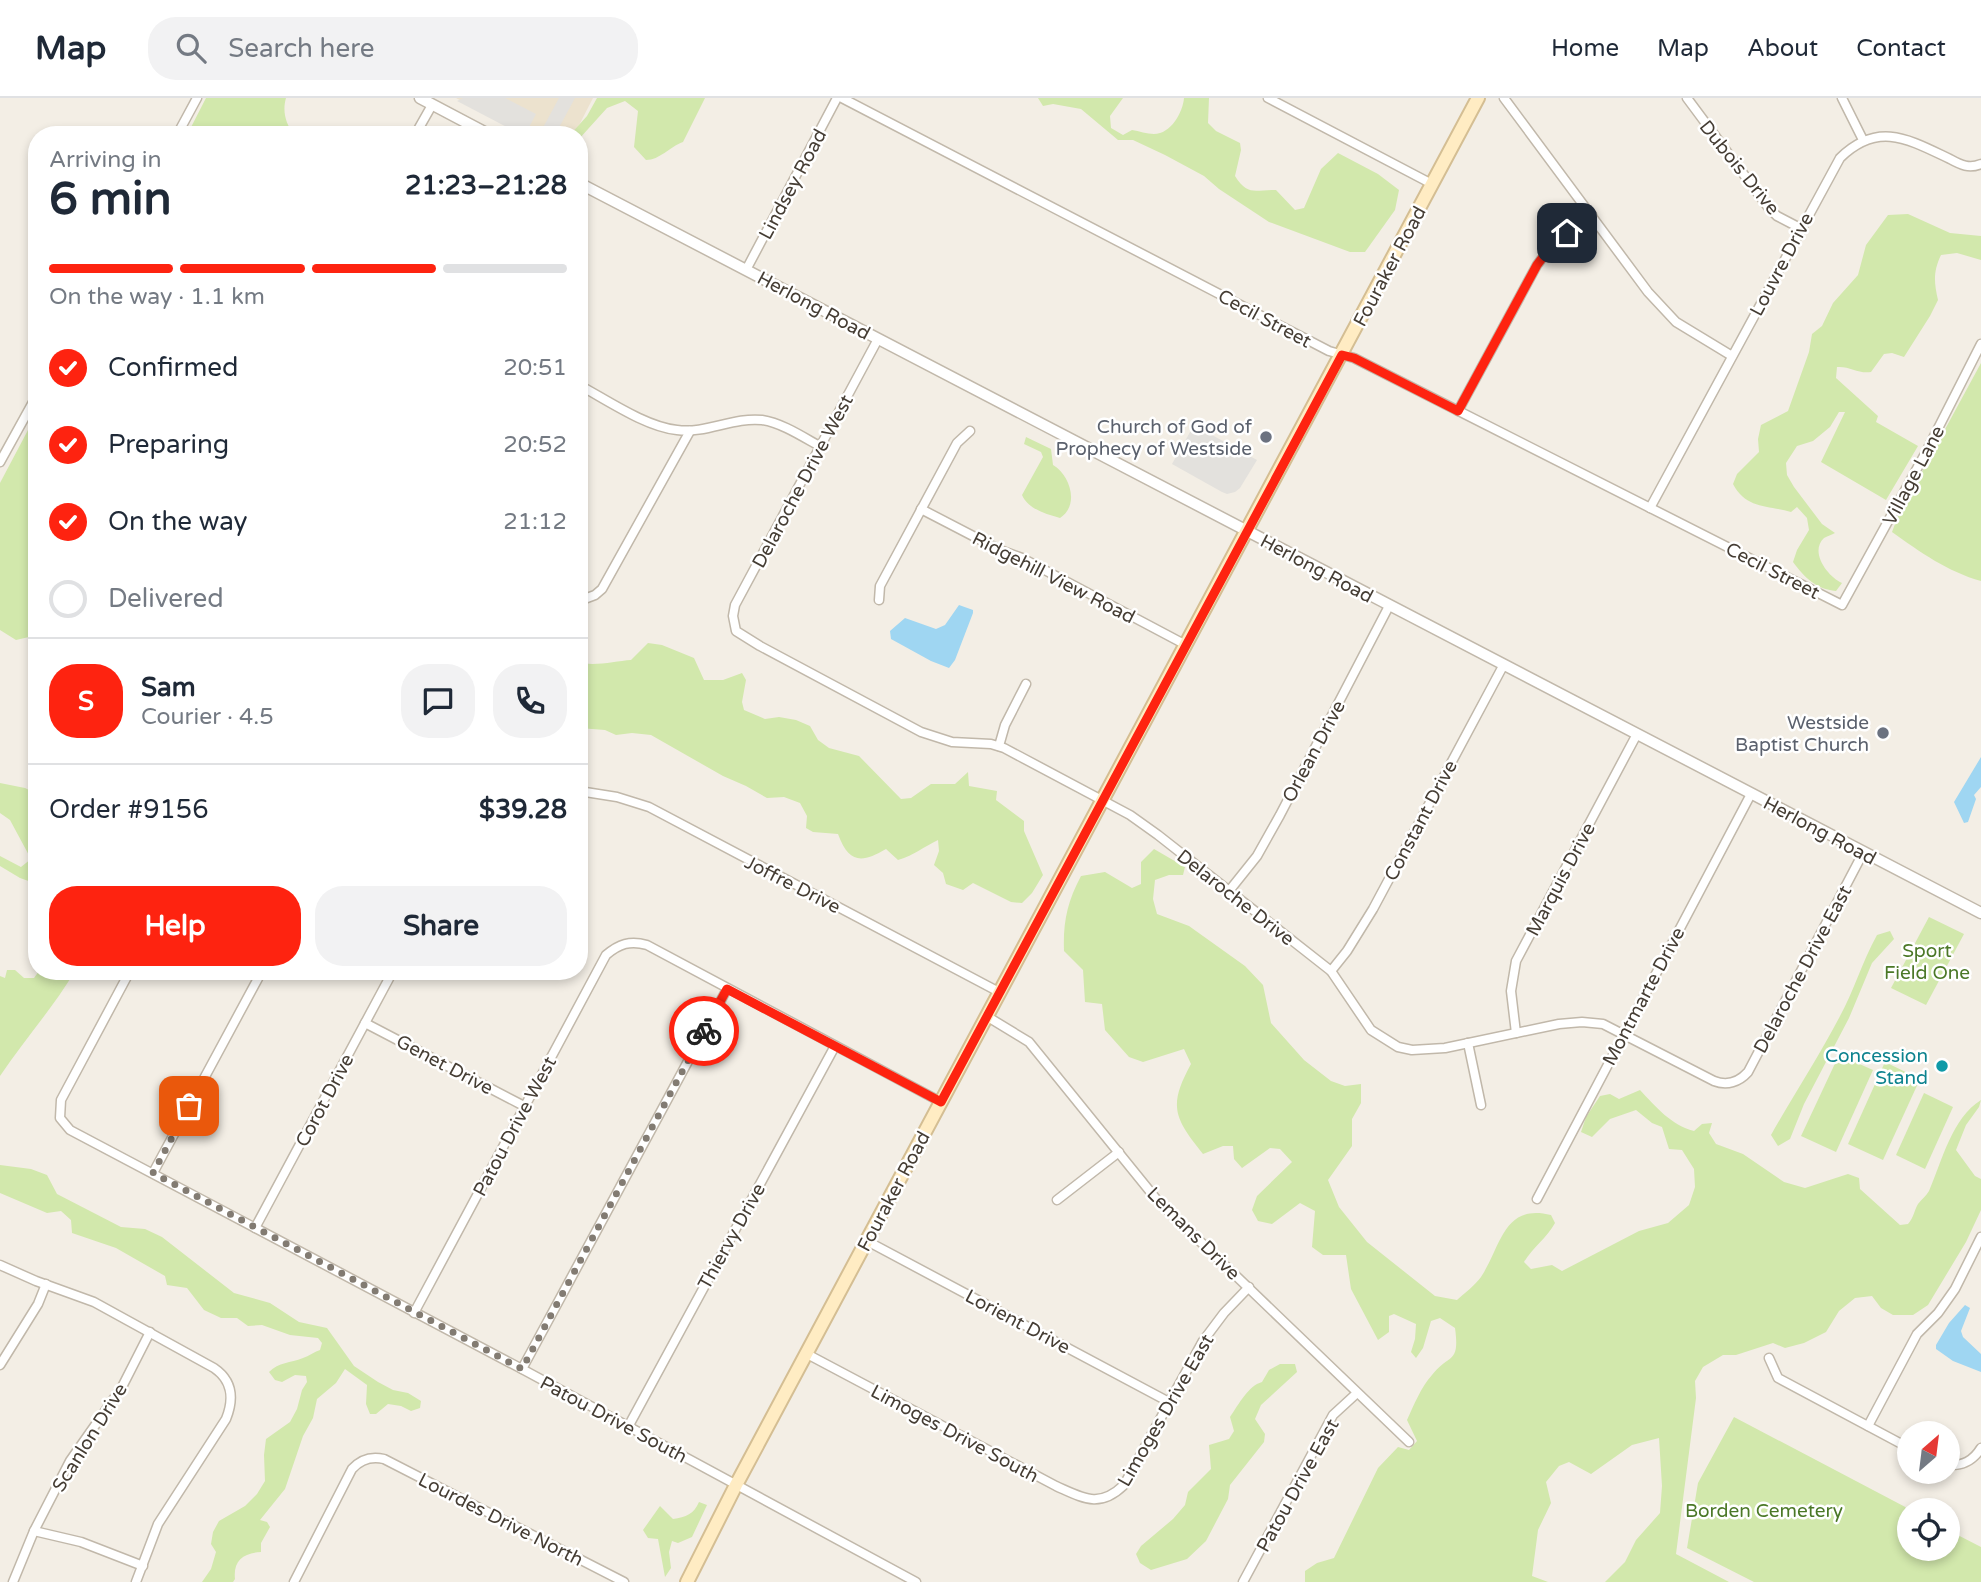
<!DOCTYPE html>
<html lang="en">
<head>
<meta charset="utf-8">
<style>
  body { margin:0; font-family:"Varela Round",sans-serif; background:#f2f2f3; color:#1f2937; height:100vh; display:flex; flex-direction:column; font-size:26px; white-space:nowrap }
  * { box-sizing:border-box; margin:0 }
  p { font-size:23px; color:#747a83 }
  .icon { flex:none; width:38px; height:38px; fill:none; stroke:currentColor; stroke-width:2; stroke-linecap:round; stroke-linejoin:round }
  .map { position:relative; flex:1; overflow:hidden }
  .sheet { position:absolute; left:28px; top:28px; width:560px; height:854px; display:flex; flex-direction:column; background:#fff; border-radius:28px; box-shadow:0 4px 10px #0003 }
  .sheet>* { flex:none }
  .needle { width:46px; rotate:28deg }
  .fabs { position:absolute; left:1897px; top:1323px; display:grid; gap:14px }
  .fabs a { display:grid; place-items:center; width:63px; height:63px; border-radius:50%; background:#fff; box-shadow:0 4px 10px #0003; font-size:35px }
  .pin { position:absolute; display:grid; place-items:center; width:60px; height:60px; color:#fff; margin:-30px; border-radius:14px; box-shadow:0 4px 10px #0006 }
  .courier { position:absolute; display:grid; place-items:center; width:70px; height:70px; margin:-35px; border:5px solid #fe2310; border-radius:50%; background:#fff; color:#222; box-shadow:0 2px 9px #0007 }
  .overview em { font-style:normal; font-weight:700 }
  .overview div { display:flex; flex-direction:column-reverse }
  .overview { display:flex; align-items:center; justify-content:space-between; height:119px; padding:0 21px }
  h1 { font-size:46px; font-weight:700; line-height:52px }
  .bar { display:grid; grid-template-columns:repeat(4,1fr); gap:10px 7px; align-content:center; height:84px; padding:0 21px }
  .bar i { height:9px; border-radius:5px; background:#e0e1e3 }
  .bar .active { background:#fe2310 }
  .bar p { grid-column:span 4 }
  .line { display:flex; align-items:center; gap:18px; padding:0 21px; border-top:2px solid #e0e1e3 }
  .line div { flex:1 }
  .round { display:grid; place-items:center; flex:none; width:74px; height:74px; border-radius:28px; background:#f2f2f3 }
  ol { padding:0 21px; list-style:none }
  li { display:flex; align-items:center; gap:21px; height:77px }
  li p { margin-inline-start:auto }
  li .icon { padding:7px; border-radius:50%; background:#fe2310; color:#fff; stroke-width:4 }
  li:last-child { color:#747a83 }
  li i { width:38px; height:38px; border:4px solid #e0e1e3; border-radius:50% }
  .button { display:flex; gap:14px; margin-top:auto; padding:14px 21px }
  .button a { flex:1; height:80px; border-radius:28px; background:#fe2310; color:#fff; font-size:28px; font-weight:700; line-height:80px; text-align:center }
  .button a+a { background:#f2f2f3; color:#1f2937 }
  header { display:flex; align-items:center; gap:42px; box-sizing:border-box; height:98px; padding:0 35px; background:#fff; border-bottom:2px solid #e0e1e3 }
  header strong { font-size:33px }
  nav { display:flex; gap:38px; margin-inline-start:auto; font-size:24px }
  .search { width:490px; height:63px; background:#f2f2f3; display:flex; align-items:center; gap:18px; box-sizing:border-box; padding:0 24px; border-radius:28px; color:#747a83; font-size:26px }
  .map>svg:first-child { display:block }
</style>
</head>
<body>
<header>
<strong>Map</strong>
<div class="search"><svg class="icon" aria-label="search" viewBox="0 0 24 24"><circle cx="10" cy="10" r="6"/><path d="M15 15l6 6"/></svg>Search here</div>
<nav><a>Home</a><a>Map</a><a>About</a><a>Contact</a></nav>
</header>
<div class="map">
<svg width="1981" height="1484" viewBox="0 0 1981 1484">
  <rect width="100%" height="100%" fill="#f3eee5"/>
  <!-- education -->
  <path fill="#ece2ce" d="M456,0H593L574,37H526Z"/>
  <!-- green -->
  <g fill="#d2e8ac">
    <path d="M206,0H286C282,14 286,26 294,37H187Z"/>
    <path d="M597,0H705L683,44C669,49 660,62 646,62L634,49L638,13L625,3L607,10L579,41V37H570L587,18Z"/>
    <path d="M1038,0H1123L1110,18L1111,30L1123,37L1132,32C1139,33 1147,36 1154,36C1171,36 1183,14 1184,0H1209L1208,25L1216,33L1240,45L1241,52L1235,78C1248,99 1256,91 1276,92L1295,112L1304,110L1321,71L1338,55L1378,76L1399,92L1395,112L1365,154H1350L1269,124L1219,91L1204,78L1165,57L1133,42H1118L1081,11L1053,6L1043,8Z"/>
    <path d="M1908,116L1950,135L1981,138V162L1957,155L1941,157C1933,174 1934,184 1938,202L1930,218L1904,259L1892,255L1884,256L1871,274C1858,276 1850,268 1837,269L1836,280L1878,318L1876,324L1918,348L1886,402L1821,364L1845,314H1839L1830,329L1813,343L1797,348L1786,365L1787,377L1794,389L1822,426L1835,435C1832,437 1827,438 1824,440C1809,454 1828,479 1842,485L1836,493C1816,491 1805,480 1793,464L1797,452L1809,432L1807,420L1797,409L1791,414C1767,407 1746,411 1733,386L1737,376L1759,354L1758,341L1761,327L1788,313L1809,254L1812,236L1822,228L1833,205L1858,177L1866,147L1888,117Z"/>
    <path d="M1981,265V483C1948,474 1920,454 1892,434L1898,418Z"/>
    <path d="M37,315V533L29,539L16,542L0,532V385Z"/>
    <path d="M1026,339L1051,351L1053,367C1070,377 1080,407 1060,420C1046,416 1028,411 1022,397L1043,359L1041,354L1024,346Z"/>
    <path d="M648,545L662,547L694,560L704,582H723L742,575L746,582L742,604L744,612L765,621L779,619L796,622L810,628L818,642L829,650L859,658L901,701L911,700L931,686H955L968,674L969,688L997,693L996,702L1024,723V733L1043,777L1032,795L1022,805L1011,804L973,785L963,792L946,786L943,775L934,767L939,753L938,742C923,749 915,757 898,762L886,751C862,765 849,766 838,736L813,734L806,730L807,718L800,705L784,699L767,700L746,688L723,678L651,637L632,635L616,637L605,632L579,630V564C592,569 616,563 631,562Z"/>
    <path d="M0,685L25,690L37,696V786L20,780L0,768V758L21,769L31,761L10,722L0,715Z"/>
    <path d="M1154,751L1185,769L1183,777H1169L1155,782L1153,801L1157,816L1189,828L1245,868L1263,887L1271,925L1304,962L1331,983L1345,988L1361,986V1005L1352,1021V1048L1328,1082L1339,1109L1367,1144L1435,1198L1457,1202C1465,1195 1475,1187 1481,1179C1501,1149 1503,1105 1551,1117L1555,1125C1547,1140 1533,1149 1524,1164L1531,1171L1552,1167L1562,1173L1639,1133L1668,1125L1689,1107L1695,1089L1694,1071L1682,1052L1669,1051L1662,1029L1652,1025L1636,1012L1610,1021L1592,1039L1581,1034L1586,1019L1600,998L1610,996L1619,1001L1640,992C1656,1009 1671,1027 1694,1033L1702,1026L1712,1025L1709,1035L1716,1046L1743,1056L1784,1084L1805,1090L1848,1076L1859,1080L1860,1091L1900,1127L1908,1126C1914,1119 1914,1113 1918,1106C1922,1101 1926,1098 1929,1093C1942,1063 1952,1020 1981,1002L1979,1009L1966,1027L1956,1052L1975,1078L1981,1081V1112L1966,1144L1928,1207L1913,1217H1893L1881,1210L1872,1198L1855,1200L1839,1213L1826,1234L1804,1245L1785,1250L1773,1245L1736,1257H1723L1703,1269L1695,1283L1696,1300L1676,1456L1729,1484H1605L1625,1464L1636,1442L1660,1415L1662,1388L1659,1340L1632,1347L1591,1376L1569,1364L1559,1368L1546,1384L1551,1405L1538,1432L1532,1478L1548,1484H1305V1473L1317,1465L1334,1460L1378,1370L1398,1349L1409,1352L1417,1343L1407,1322C1414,1307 1421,1289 1432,1277C1449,1255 1460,1267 1455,1230L1440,1220L1431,1223L1423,1250L1416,1260L1411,1254L1415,1241L1416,1226L1394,1216L1389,1218V1234L1378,1242L1351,1191L1346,1157H1323L1312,1149L1315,1113L1300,1105L1272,1126L1258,1123L1252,1112L1257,1098L1292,1064L1280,1051L1270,1050L1242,1070L1234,1061L1233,1048H1223L1203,1056C1174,1020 1168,1008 1191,966L1184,951L1143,964L1129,959L1105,932L1102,906L1085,904L1083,872L1064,853C1063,825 1067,804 1081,778L1105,774L1132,790L1141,786V764Z"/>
    <path d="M1929,819L1964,836L1926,907L1891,890Z"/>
    <path d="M1890,833L1894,841L1872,865L1849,920L1804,1006L1790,1041L1778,1048L1771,1037C1793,998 1818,960 1839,920C1854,893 1862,864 1877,837Z"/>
    <path d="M7,872H15L24,880H34L39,873H75C53,910 24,942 0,978V878L5,880Z"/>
    <path d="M1839,957L1873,972L1836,1054L1801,1038Z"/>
    <path d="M1885,964L1920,981L1883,1062L1848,1046Z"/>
    <path d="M1924,995L1953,1009L1925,1071L1896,1057Z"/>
    <path d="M0,1067L31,1071L47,1077L57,1096L121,1129L145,1131L162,1139L234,1195L270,1205L299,1224L327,1230L354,1268L378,1284L393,1292L408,1295L421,1303L420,1310L411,1313L401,1308L388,1306L376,1316H370L366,1306L367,1287L345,1271L336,1285L317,1301L313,1320L303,1338L285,1391L260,1422L267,1424L270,1429L261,1445V1454C243,1455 233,1463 235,1481L233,1484H202L211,1471L216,1454L211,1446L213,1434L219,1423L245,1408L257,1396L265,1383L264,1357L266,1341L290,1324L297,1311L302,1292L307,1284L306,1278L295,1277L282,1284L275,1282L269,1274C279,1264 290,1265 303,1260C309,1258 314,1254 320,1252L322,1245L318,1240L290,1237L262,1227L248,1228L237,1220H221L204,1212L187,1190L167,1187L165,1178L116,1150L72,1135L71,1122L61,1113L47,1115L0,1095Z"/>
    <path d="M1280,1266H1295L1297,1274L1261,1307L1255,1321L1265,1336L1264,1344L1230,1387L1228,1401L1206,1443L1187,1461L1151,1472L1140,1465L1136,1456L1141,1448L1173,1421L1185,1407L1188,1394L1211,1371L1209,1347L1229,1341L1234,1333L1230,1319C1239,1306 1248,1288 1262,1284L1269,1272Z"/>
    <path d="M1734,1319L1911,1412H1909V1451H1948V1432L1981,1449V1484H1754L1687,1450L1698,1385Z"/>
    <path d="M699,1404L707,1407L692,1439L678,1445L672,1443L669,1454L671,1470L665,1479L658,1441L648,1440L643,1432L660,1408L673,1421C686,1419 694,1416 699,1404Z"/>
  </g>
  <!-- parking -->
  <g fill="#e3e1dd">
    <path d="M463,0H505L536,16L525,37H522L457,3Z"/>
    <path d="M559,0H575L555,37H539Z"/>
    <path d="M1194,327L1257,362L1240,390L1235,394L1227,396L1222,394L1172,366Z"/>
  </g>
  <!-- water -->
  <g fill="#9fd6f2">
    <path d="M959,507L973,512V515L955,562L949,570L931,563L891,541L890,533L905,520L936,531L945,527Z"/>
    <path d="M1981,659V689L1974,697L1976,701L1968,724L1964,725L1954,704Z"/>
    <path d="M1965,1207L1970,1210L1961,1233L1963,1239L1981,1256V1274L1953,1263L1936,1251V1247L1949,1225Z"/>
  </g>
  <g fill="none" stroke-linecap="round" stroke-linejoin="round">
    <!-- minor casing -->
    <g stroke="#c1b8aa" stroke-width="11">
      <g id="minor">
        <path d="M842,0L1329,253L1354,260L1842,507L1925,356L1981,246"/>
        <path d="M1268,0L1432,86"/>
        <path d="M1504,0L1648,194L1676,224L1732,258"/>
        <path d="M1687,0L1768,109L1777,118L1800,130"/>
        <path d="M1842,0L1863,42"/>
        <path d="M177,37L197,0"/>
        <path d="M415,37L432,7"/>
        <path d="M746,172L837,0"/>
        <path d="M878,241L735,507L733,518L736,533L760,548L921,634L952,644L991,646L1004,650L1130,717L1158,737L1331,873L1371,932L1398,949L1412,952L1445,950L1559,926L1582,924L1603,926L1714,983C1727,988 1739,984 1748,974L1863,755"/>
        <path d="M579,287C607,302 646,329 677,332C706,336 733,319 762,322C782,325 803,339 821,349"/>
        <path d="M1458,313L1537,167L1553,146L1592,117"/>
        <path d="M0,364L37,297"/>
        <path d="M1650,410L1840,60C1878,23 1908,41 1950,61C1961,67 1969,71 1981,66"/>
        <path d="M921,411L1000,452L1022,460L1186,547"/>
        <path d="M879,502L880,488L957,345L970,333"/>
        <path d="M579,503L595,497L602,491L690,333"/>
        <path d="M999,648L1005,627L1026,586"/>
        <path d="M579,693L617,699L649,709L1001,895"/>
        <path d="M1229,793L1257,758L1280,717L1389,508"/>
        <path d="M130,873L61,1002L60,1020L70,1032L522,1271L916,1484"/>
        <path d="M1331,873L1347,853L1373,811L1503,568"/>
        <path d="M988,919L1029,944L1157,1102L1409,1344"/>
        <path d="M365,925L524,1008"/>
        <path d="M1516,935L1511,893L1516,863L1637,636"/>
        <path d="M1468,945L1481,1007"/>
        <path d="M153,1075L262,873"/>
        <path d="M1537,1101L1751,696"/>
        <path d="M1057,1102L1119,1054"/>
        <path d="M255,1130L393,873"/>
        <path d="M867,1143L1169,1304"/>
        <path d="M0,1167L36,1183L94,1204L214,1270C233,1283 234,1301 226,1321L158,1426L136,1484"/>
        <path d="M414,1215L606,857C619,846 630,842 647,847L941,1004"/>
        <path d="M807,1256L1056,1388C1083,1400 1099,1411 1124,1387L1203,1243L1224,1215L1249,1189"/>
        <path d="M1769,1260L1778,1280L1909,1350"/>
        <path d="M0,1267L38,1206L46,1186"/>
        <path d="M522,1271L727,891"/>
        <path d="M1868,1328L1917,1236L1938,1215L1955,1191L1981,1139"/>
        <path d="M628,1329L835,948"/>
        <path d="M1948,1367C1963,1368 1973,1363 1981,1350"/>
        <path d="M34,1433L81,1444L143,1468"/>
        <path d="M13,1484L34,1433L70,1363L122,1289L150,1234"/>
        <path d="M294,1484L352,1371C361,1361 371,1358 384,1361L624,1484"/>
        <path d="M1243,1484L1333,1317L1357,1295"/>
      </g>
    </g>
    <!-- tertiary casing -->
    <g stroke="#c1b8aa" stroke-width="13">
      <g id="tertiary">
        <path d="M420,0L490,37"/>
        <path d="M579,85L1981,815"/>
      </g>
    </g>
    <!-- secondary casing -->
    <g stroke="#d4be93" stroke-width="16">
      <path id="secondary" d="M687,1484L736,1387L1478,0"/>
    </g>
    <!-- minor -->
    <use href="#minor" stroke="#fff" stroke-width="8"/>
    <!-- tertiary -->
    <use href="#tertiary" stroke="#fff" stroke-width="10"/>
    <!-- secondary -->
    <use href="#secondary" stroke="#ffecc3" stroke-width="12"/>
  </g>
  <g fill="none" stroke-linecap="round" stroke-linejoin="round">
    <!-- done -->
    <path stroke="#827b72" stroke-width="7" stroke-dasharray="0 12.6" d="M189,1008L153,1075L522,1271L704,933"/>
    <!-- route -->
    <path stroke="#fe2310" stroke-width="9" d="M704,933L727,891L941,1004L1342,257L1354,260L1458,313L1537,167L1549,151L1567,135"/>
  </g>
  <!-- markers -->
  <g fill="#6b7280" stroke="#fff" stroke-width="2.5">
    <circle cx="1266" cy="339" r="7"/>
    <circle cx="1883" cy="635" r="7"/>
  </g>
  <circle fill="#0f9aa8" stroke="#fff" stroke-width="2.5" cx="1942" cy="968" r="7"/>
  <g text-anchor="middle" stroke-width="5" stroke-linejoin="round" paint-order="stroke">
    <!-- street labels -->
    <g font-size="19" fill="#453d34" stroke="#fff">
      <text transform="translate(1740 69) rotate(51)" y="7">Dubois Drive</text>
      <text transform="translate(792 86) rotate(-62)" y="7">Lindsey Road</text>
      <text transform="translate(1781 166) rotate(-62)" y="7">Louvre Drive</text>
      <text transform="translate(1389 168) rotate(-62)" y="7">Fouraker Road</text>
      <text transform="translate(814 207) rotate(28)" y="7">Herlong Road</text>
      <text transform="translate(1265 220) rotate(28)" y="7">Cecil Street</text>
      <text transform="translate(1913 377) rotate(-62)" y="7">Village Lane</text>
      <text transform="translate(802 383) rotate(-62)" y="7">Delaroche Drive West</text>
      <text transform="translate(1317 470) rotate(28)" y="7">Herlong Road</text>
      <text transform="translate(1773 472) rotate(27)" y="7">Cecil Street</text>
      <text transform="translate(1054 479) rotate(27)" y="7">Ridgehill View Road</text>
      <text transform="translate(1313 653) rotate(-62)" y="7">Orlean Drive</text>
      <text transform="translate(1420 722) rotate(-62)" y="7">Constant Drive</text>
      <text transform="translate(1820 732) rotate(28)" y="7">Herlong Road</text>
      <text transform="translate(1560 781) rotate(-62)" y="7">Marquis Drive</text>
      <text transform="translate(793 786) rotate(27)" y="7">Joffre Drive</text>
      <text transform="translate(1236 799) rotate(38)" y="7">Delaroche Drive</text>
      <text transform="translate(1802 871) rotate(-62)" y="7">Delaroche Drive East</text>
      <text transform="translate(1643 898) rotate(-62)" y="7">Montmarte Drive</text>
      <text transform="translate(445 966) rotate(28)" y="7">Genet Drive</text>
      <text transform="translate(324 1002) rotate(-62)" y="7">Corot Drive</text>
      <text transform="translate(514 1028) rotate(-62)" y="7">Patou Drive West</text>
      <text transform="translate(893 1093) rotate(-62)" y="7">Fouraker Road</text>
      <text transform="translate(1194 1135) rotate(45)" y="7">Lemans Drive</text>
      <text transform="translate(731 1138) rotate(-61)" y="7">Thiervy Drive</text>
      <text transform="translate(1018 1223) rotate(28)" y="7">Lorient Drive</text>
      <text transform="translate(1165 1312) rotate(-60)" y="7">Limoges Drive East</text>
      <text transform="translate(614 1321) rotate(28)" y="7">Patou Drive South</text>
      <text transform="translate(955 1335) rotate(28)" y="7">Limoges Drive South</text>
      <text transform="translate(89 1339) rotate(-58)" y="7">Scanlon Drive</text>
      <text transform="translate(1297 1387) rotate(-61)" y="7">Patou Drive East</text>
      <text transform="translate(501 1421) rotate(27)" y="7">Lourdes Drive North</text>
    </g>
    <!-- worship labels -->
    <g font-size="19" fill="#5b616d" stroke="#fff" text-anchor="end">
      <text x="1252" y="335">Church of God of<tspan x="1252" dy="22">Prophecy of Westside</tspan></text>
      <text x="1869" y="631">Westside<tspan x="1869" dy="22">Baptist Church</tspan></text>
    </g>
    <!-- park labels -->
    <g font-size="19" fill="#4b7827" stroke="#fff">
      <text x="1927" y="859">Sport<tspan x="1927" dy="22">Field One</tspan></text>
      <text x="1764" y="1419">Borden Cemetery</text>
    </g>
    <!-- culture labels -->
    <g font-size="19" fill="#0d838f" stroke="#fff" text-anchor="end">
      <text x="1928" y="964">Concession<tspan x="1928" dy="22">Stand</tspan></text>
    </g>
  </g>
</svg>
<div class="fabs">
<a><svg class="needle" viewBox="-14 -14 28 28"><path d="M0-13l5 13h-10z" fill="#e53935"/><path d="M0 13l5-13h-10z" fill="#747a83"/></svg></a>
<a><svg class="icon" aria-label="locate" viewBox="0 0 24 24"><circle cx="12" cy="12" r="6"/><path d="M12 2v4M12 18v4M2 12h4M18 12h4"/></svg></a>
</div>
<div class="pin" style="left:189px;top:1008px;background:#ea580c"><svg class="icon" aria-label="bag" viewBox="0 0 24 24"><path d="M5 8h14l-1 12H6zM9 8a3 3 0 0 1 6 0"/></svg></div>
<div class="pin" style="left:1567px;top:135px;background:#1f2937"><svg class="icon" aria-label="home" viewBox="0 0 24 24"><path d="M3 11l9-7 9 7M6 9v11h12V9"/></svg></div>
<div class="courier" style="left:704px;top:933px"><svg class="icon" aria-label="bike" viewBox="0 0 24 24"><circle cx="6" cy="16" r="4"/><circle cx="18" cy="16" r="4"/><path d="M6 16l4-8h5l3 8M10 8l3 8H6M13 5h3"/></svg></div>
<section class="sheet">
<div class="overview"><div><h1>6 min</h1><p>Arriving in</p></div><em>21:23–21:28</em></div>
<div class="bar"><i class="active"></i><i class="active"></i><i class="active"></i><i></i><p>On the way · 1.1 km</p></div>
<ol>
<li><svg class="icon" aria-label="check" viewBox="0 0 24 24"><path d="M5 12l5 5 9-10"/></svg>Confirmed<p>20:51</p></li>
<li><svg class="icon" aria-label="check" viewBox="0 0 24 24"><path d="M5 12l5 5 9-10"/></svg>Preparing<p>20:52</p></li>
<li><svg class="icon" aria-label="check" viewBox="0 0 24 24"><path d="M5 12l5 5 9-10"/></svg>On the way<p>21:12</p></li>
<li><i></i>Delivered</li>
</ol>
<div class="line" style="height:126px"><b class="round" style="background:#fe2310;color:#fff">S</b><div><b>Sam</b><p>Courier · 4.5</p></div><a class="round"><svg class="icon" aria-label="chat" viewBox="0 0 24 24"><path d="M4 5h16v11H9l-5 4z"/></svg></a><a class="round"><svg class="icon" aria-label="phone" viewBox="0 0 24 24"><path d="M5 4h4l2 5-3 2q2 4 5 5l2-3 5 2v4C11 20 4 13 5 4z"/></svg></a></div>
<div class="line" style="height:91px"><div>Order #9156</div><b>$39.28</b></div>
<div class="button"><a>Help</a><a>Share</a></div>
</section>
</div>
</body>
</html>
